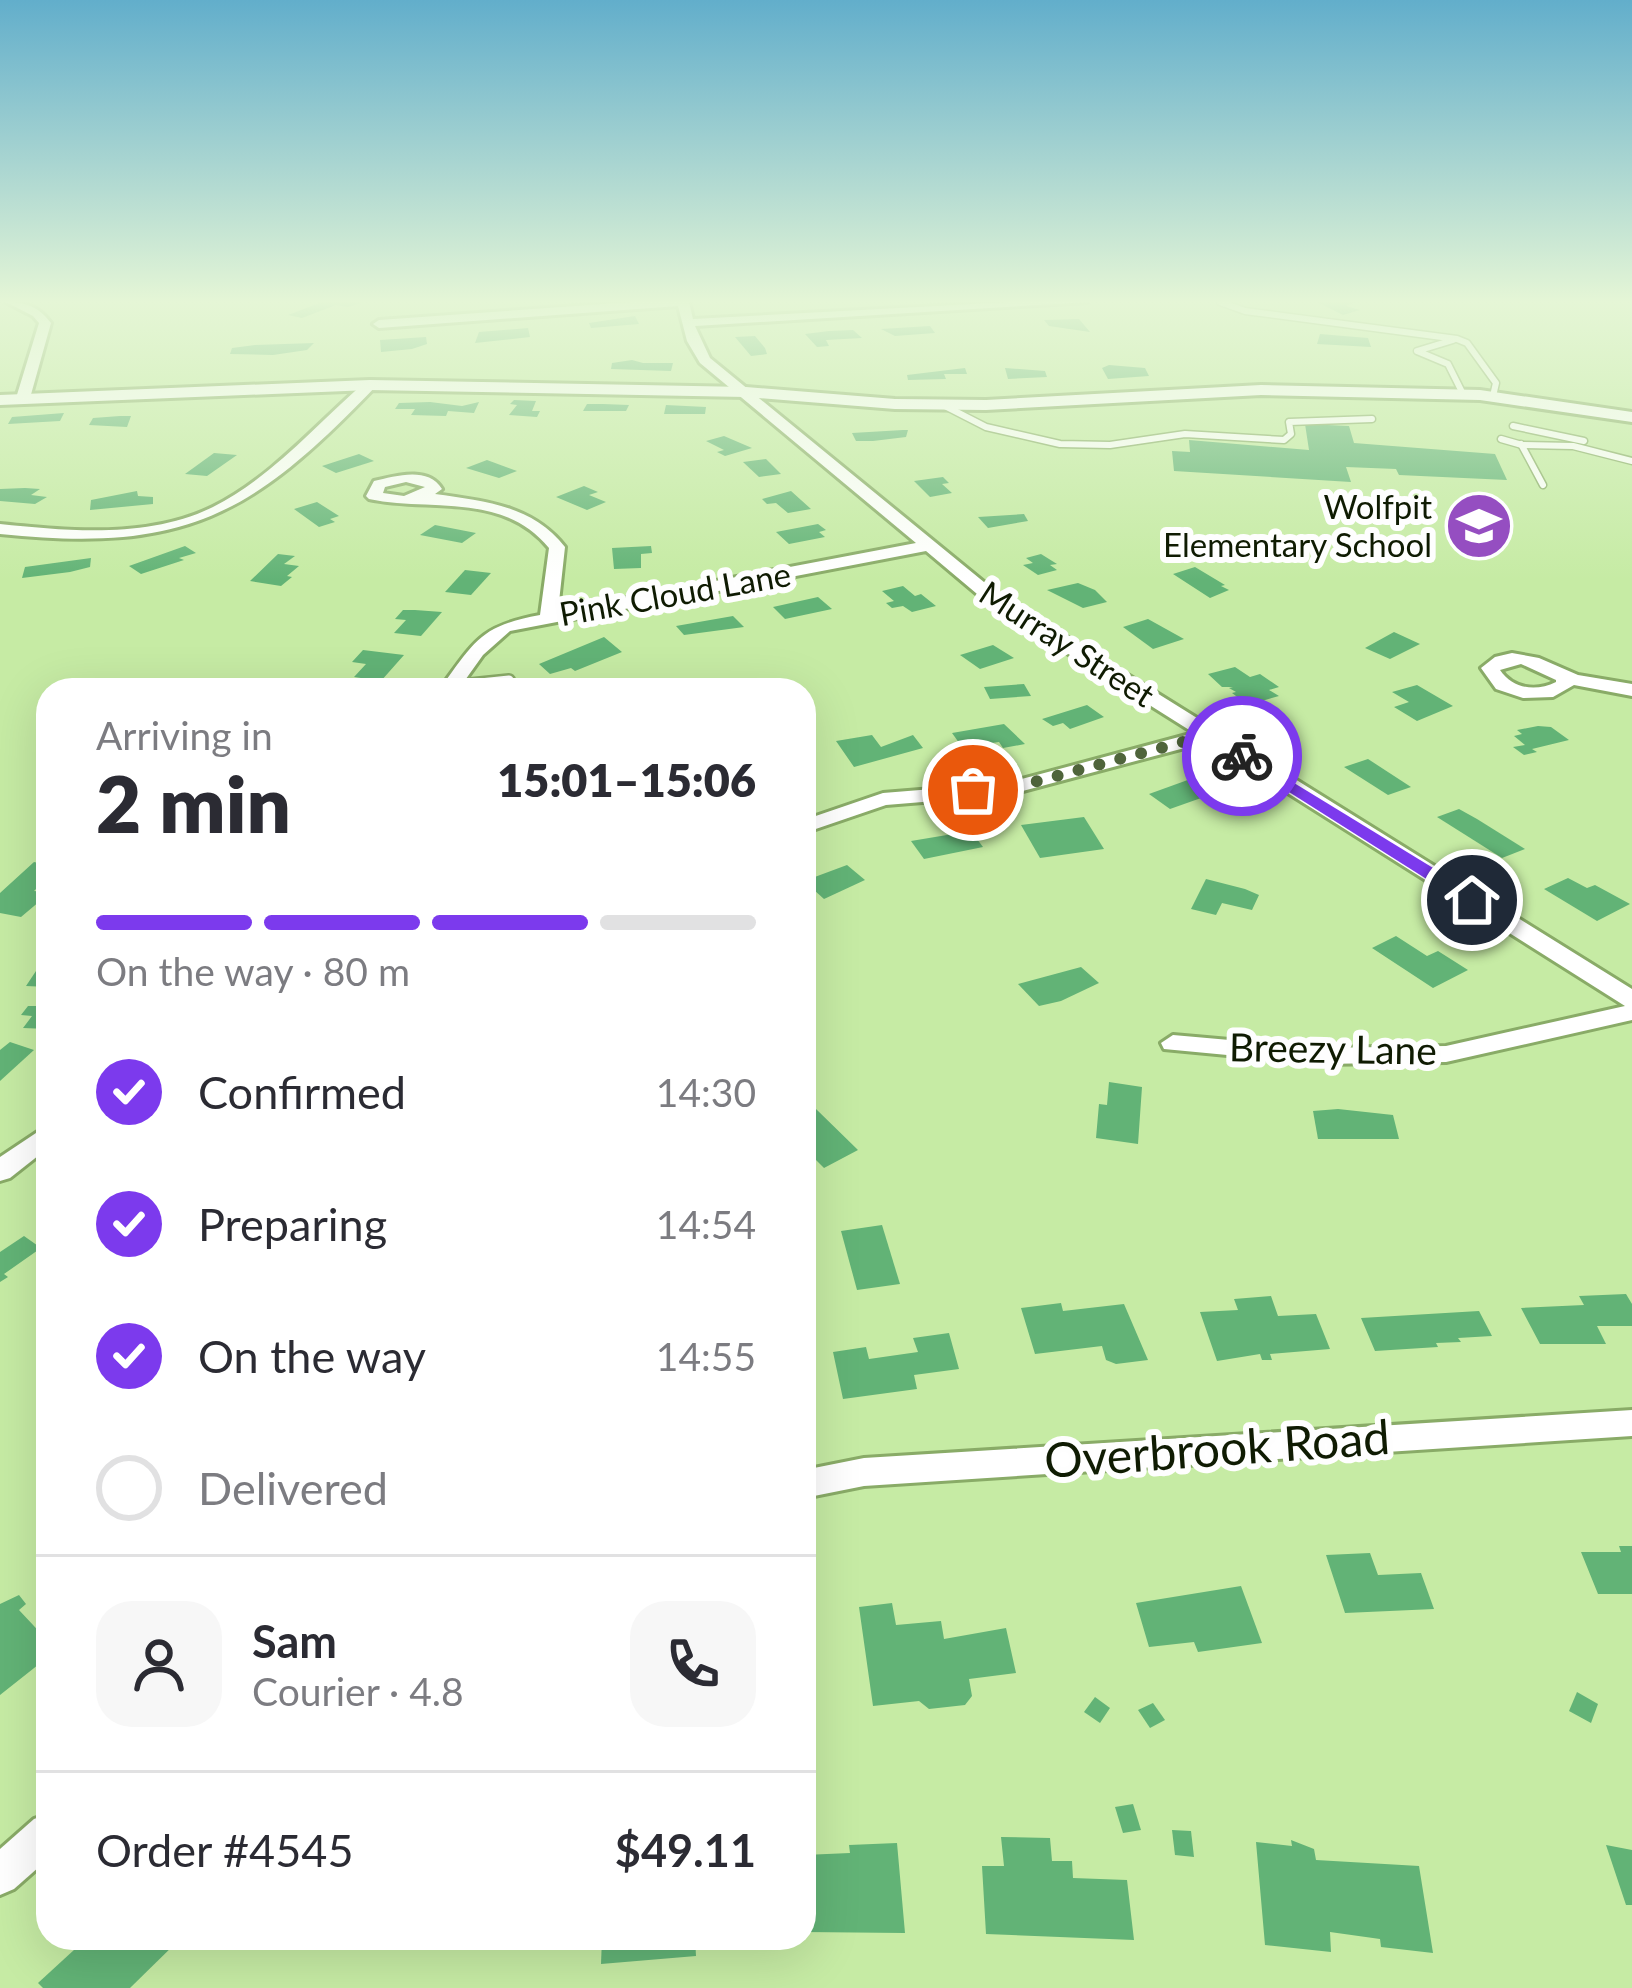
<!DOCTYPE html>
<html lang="en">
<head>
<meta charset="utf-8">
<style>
  body { margin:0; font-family:Lato,sans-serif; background:#f7f7f7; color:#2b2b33; height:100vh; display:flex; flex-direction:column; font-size:45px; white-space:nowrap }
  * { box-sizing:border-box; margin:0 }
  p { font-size:39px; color:#7c7c81 }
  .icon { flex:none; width:66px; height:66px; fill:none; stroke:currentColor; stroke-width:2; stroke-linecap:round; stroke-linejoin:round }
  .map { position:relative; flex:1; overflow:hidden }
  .panel { position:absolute; left:36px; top:678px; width:780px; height:1272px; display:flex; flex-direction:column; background:#fff; border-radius:36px; box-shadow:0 12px 48px #0002 }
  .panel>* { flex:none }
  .pin { position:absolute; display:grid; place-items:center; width:102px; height:102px; color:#fff; margin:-51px; border:6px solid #fff; border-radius:50%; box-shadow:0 3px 12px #0007 }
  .courier { position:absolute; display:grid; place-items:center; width:120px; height:120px; margin:-60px; border:9px solid #7c3aed; border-radius:50%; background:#fff; color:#222; box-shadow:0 3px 15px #0007 }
  .summary em { font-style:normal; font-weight:800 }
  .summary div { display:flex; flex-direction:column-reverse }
  .summary { display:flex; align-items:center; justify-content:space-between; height:204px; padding:0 60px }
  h1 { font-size:78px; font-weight:800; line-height:90px }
  .bar { display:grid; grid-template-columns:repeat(4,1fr); gap:18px 12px; align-content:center; height:144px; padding:0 60px }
  .bar i { height:15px; border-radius:9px; background:#e1e1e2 }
  .bar .active { background:#7c3aed }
  .bar p { grid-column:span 4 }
  .line { display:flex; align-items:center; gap:30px; padding:0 60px; border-top:3px solid #e1e1e2 }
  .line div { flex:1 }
  .round { display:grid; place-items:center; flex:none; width:126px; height:126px; border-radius:36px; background:#f7f7f7 }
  ol { padding:0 60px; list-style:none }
  li { display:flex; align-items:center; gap:36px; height:132px }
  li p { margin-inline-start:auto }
  li .icon { padding:12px; border-radius:50%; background:#7c3aed; color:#fff; stroke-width:4 }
  li:last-child { color:#7c7c81 }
  li i { width:66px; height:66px; border:6px solid #e1e1e2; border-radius:50% }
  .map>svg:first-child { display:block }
</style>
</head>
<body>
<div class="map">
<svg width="1632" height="1988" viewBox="0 0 1632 1988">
  <rect width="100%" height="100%" fill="#c6eba4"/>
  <!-- building -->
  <g fill="#62b376">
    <path d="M322,302H360L361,303L348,307L336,305L302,318L288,315Z"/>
    <path d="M1317,302H1355L1346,306L1360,310L1343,315Z"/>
    <path d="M635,316L639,324L591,328L589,323Z"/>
    <path d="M1079,319L1090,332L1049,326L1044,320Z"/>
    <path d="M930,326L935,333L895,336L881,329Z"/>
    <path d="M528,328L530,337L475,343L479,332Z"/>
    <path d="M829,331L853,330L862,338L826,340L829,346L817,347L805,334Z"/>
    <path d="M1320,334L1368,338L1371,347L1317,344Z"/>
    <path d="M755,336L765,348L767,354L751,356L735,337Z"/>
    <path d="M426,337L427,344L412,349L381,352L380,340Z"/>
    <path d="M314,343L307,350L273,355L230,354L232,348L255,345Z"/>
    <path d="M632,360L643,363H673L671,371L611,369L612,363Z"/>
    <path d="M1109,365L1145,368L1149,376L1108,379L1102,368Z"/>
    <path d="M965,368L967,374H944L946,379L908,380L907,375Z"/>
    <path d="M1005,368L1045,371L1047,377L1008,379Z"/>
    <path d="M514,400L536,401L532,411H540L537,417L509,415L517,405L510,404Z"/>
    <path d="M430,402L462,406L479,402L474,413L448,411L446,416L411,415L415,409H395L399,403Z"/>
    <path d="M587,404H603L629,405L626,411H583Z"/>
    <path d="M666,405L706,407L705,414H664Z"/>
    <path d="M64,413L60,421L8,424L12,417Z"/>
    <path d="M120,416H131L127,427L89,425L93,418Z"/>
    <path d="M1305,424L1349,426L1354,443L1495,454L1507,480L1399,475L1396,469L1346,467L1351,482L1174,471L1172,451L1190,452L1189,440L1309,450Z"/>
    <path d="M903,430H908L906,437L873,441H856L852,433Z"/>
    <path d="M724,436L752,448L725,456L717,452L724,450L706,441Z"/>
    <path d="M214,453L237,455L207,476L185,474Z"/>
    <path d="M359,454L374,461L336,473L322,466Z"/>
    <path d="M766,459L781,474L759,477L743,462Z"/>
    <path d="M487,460L517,471L499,478L466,468Z"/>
    <path d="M943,477L949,483L942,484L952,493L930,497L914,481Z"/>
    <path d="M584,486L598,492L589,495L606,502L587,510L556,497Z"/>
    <path d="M25,488L40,489L31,495L47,497L35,504L0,501V489Z"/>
    <path d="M137,491L138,496L153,497V504L90,510L91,500Z"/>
    <path d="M791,491L811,509L788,513L776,503L767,504L762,499Z"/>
    <path d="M317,502L339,516L330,519L335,522L319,527L294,509Z"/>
    <path d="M1024,514L1028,521L988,528L978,517Z"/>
    <path d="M818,524L826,530L819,532L825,537L789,544L776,532Z"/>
    <path d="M435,525L476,533L462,543L420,535Z"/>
    <path d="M185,546L196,553L179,558L184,560L141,574L129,566Z"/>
    <path d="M651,546L652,553L641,554V568L614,569L612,548Z"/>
    <path d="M278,554L295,556L284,564L299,566L287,576L292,577L281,586L250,581Z"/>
    <path d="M1041,554L1057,564L1050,565L1057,570L1038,575L1023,565L1033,563L1026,558Z"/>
    <path d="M91,558L90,567L70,572L22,578L25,567Z"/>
    <path d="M1195,567L1225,585L1221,586L1229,590L1210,598L1173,574Z"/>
    <path d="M465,570L491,573L471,595L445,592Z"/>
    <path d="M1078,583L1095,590L1107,602L1083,608L1047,590Z"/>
    <path d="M903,586L915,596L921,594L936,606L912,612L903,606L892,608L886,603L894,601L882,591Z"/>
    <path d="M818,597L832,609L785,619L773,607Z"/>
    <path d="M403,610H415L442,612L421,636L394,633L406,620L395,619Z"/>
    <path d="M733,616L744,627L684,635L676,626Z"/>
    <path d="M1148,619L1184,639L1153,649L1123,627Z"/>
    <path d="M1394,632L1420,644L1390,659L1365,648Z"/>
    <path d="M604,637L622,652L575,671L571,668L550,674L539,664Z"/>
    <path d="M993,645L1014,658L980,669L960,655Z"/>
    <path d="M363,650L404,655L381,681L354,677L366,664L352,662Z"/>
    <path d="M1235,667L1250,677L1260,674L1279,687L1269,690L1279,696L1248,705L1232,693L1236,692L1229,688L1233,687H1222L1208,674Z"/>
    <path d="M1024,684L1031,696L990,699L984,687Z"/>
    <path d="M1417,685L1453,706L1417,721L1394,707L1409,702L1392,692Z"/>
    <path d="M1087,705L1104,717L1070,729L1063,723L1053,726L1042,719Z"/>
    <path d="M1004,724L1025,744L1003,748L999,742L962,747L952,733Z"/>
    <path d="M1538,726L1551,727L1569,740L1532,749L1537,752L1524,755L1513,747L1525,745L1514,736L1522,734L1517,730Z"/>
    <path d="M872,735L881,747L913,735L923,748L854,767L836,741Z"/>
    <path d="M1368,759L1411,787L1388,795L1344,767Z"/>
    <path d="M1196,777L1218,792L1170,809L1149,794Z"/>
    <path d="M1459,809L1477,819L1525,849L1502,858L1437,817Z"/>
    <path d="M1084,817L1104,849L1040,858L1021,825Z"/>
    <path d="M971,831L983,847L924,859L911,841Z"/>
    <path d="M34,862L48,865V877L34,891L45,892L40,901L21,917L0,913V893Z"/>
    <path d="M847,865L865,880L824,899L804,881Z"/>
    <path d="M1568,878L1587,888L1595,885L1630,904L1597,921L1544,889Z"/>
    <path d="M1206,879L1245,889L1259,895L1252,910L1222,903L1216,915L1191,909Z"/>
    <path d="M1396,936L1427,956L1438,951L1468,970L1433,988L1372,948Z"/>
    <path d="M44,959L48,960V987L26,986Z"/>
    <path d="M1081,967L1099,983L1061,1001L1039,1006L1018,984Z"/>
    <path d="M48,990V1029L23,1028L32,1016L21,1015L28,1006H38Z"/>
    <path d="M10,1042L34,1050L0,1081V1050Z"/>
    <path d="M1109,1082L1142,1087L1138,1144L1096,1138L1099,1104L1107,1105Z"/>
    <path d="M816,1109L858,1150L824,1168L808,1152L804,1154V1114Z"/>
    <path d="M1338,1109L1393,1115L1399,1139H1318L1313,1111Z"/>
    <path d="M882,1225L900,1284L857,1290L841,1231Z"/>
    <path d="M24,1236L41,1248L4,1274L8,1277L0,1282V1252Z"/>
    <path d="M1626,1294L1632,1304V1326H1597L1606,1344H1540L1521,1308L1584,1305L1579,1296Z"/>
    <path d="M1271,1296L1278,1316L1316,1314L1330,1349L1270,1354L1272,1360H1262L1260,1354L1217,1361L1200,1312L1238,1310L1234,1299Z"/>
    <path d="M1061,1303L1063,1311L1124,1304L1148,1360L1116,1364L1106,1360L1102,1346L1035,1354L1021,1308Z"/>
    <path d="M1479,1311L1492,1336L1458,1338L1461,1342L1436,1343L1438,1347L1375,1351L1361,1318Z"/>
    <path d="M949,1333L959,1369L914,1375L917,1389L843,1399L833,1352L866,1347L869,1359L918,1352L913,1338Z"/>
    <path d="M1619,1546H1632V1594H1598L1581,1552H1621Z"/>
    <path d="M1370,1553L1378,1575L1421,1573L1434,1609L1345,1613L1326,1555Z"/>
    <path d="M1241,1586L1262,1643L1198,1652L1194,1642L1149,1647L1136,1603Z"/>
    <path d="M19,1595L26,1604L19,1610L48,1641V1657L0,1695V1604Z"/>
    <path d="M892,1603L896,1625L941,1621L944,1639L1006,1628L1016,1673L969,1679L972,1696L965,1705L929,1709L919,1701L873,1706L859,1607Z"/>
    <path d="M1577,1692L1598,1704L1591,1723L1569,1711Z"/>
    <path d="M1095,1697L1110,1708L1100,1723L1084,1712Z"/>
    <path d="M1153,1703L1165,1720L1150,1728L1138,1710Z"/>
    <path d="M1133,1804L1141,1830L1123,1833L1115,1807Z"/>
    <path d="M1172,1830L1191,1831L1194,1857L1175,1855Z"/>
    <path d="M1001,1837L1050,1838L1052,1861H1072L1073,1878L1127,1880L1134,1940L986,1934L982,1866H1004Z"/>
    <path d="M1291,1840L1314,1849L1316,1860L1419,1866L1433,1953L1381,1947L1380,1939L1330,1932L1331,1952L1265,1945L1256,1842L1292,1846Z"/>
    <path d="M897,1843L905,1933L804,1932V1855L850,1853L849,1845Z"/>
    <path d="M1606,1845L1632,1850V1905H1626Z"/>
    <path d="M87,1938H181L130,1988H43L38,1983Z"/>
    <path d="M602,1938H695L696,1956L601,1964Z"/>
  </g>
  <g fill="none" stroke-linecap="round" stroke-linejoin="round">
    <!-- service-far1 casing -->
    <g stroke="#89ab67" stroke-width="9">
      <g id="service-far1">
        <path d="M1220,302L1245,311L1457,339L1467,343L1496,383L1493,396"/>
        <path d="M1453,340L1417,351L1448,364L1463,394"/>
        <path d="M943,405L986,427L1060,444L1110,445L1185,434L1284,440L1291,434L1289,422L1372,419"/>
        <path d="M1513,426L1584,441"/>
        <path d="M1501,439L1522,445L1573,446L1632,461"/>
        <path d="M1521,444L1543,485"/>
      </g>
    </g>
    <!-- service casing -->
    <g stroke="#89ab67" stroke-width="14">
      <path id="service" d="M451,686L509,680"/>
    </g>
    <!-- minor casing -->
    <g stroke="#89ab67" stroke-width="6">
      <g id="minor">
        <path d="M6,302C26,302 39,307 51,323L30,398L23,402L16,398L39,323L33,316Z"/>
        <path d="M632,302H689L693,319L1011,302H1087L695,326L710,358L1001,596L1632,989V1020L1446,1062L1321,1064L1164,1049L1161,1043L1173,1035L1321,1048L1446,1046L1625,1006L1207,742L1008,795L886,805L804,833V820L883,793L1007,783L1194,733L989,604L926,551L510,631L483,655L458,690H444L442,686C476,639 482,626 540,615L549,548C502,491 429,512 369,499L366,496L374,481C396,476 428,466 442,489L435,494C484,501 532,505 565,547L558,611L916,543L700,363L687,341L678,306L379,328L373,324L379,320ZM406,482L425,487L404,496L383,493L385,487Z"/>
        <path d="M365,382L377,385C251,517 184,553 0,534V524C69,531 148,539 213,507C271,478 317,424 365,382Z"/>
        <path d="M1512,653L1539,658L1578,675L1632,684V696L1574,685L1553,697L1523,698L1496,689L1481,668L1495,657ZM1521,664L1556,680V682C1536,692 1513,689 1500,670Z"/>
        <path d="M48,1125V1148L10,1178L0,1181V1157Z"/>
        <path d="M1632,1410V1436L864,1486L804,1498V1470L864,1458Z"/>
        <path d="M48,1814V1859L14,1889L0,1895V1849L34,1819Z"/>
      </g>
    </g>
    <!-- tertiary casing -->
    <g stroke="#89ab67" stroke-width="6">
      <path id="tertiary" d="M370,380L746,387L895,399L986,400L1261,385L1480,390L1632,412V422L1480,400L1261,395L986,410L895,409L746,397L370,390L0,405V395Z"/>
    </g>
    <!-- service-far1 -->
    <use href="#service-far1" stroke="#fff" stroke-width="6"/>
    <!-- service -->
    <use href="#service" stroke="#fff" stroke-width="9"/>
    <!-- minor -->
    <use href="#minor" fill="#fff" fill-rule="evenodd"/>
    <!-- tertiary -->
    <use href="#tertiary" fill="#fff" fill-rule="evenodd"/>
  </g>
  <!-- sky -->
  <linearGradient id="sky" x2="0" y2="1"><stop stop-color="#62aecb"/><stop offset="0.52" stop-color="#e5f6d6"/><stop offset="1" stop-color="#e5f6d6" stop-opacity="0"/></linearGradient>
  <rect width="1632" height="580" fill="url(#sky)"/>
  <!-- route -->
  <path fill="#7c3aed" d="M1242,751L1479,896L1481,900L1466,904L1237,759V752Z"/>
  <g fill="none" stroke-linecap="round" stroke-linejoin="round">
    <!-- done -->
    <path stroke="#4f643b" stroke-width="12" stroke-dasharray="0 21.6" d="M973,790L1008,789L1209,735L1242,756"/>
  </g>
  <!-- icons -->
  <defs>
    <g id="school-disc" transform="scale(3.45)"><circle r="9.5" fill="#954ec1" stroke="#fefefe"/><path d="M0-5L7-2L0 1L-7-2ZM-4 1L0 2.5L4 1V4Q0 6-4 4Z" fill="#fff"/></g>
  </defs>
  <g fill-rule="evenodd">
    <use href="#school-disc" x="1479" y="526"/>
  </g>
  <g text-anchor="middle" stroke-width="12" stroke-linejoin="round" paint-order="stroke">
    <!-- far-poi labels -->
    <g font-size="33" fill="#0f1b02" stroke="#fefefe" text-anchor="end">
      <text x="1432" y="519">Wolfpit<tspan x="1432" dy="38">Elementary School</tspan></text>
    </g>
    <!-- far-street labels -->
    <g font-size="33" fill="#0f1b02" stroke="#fefefe">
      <text transform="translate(675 594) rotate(-10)" y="12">Pink Cloud Lane</text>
      <text transform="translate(1067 644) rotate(33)" y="12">Murray Street</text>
    </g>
    <!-- street labels -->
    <g font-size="39" fill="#0f1b02" stroke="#fefefe">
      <text transform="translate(1333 1049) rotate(1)" y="14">Breezy Lane</text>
    </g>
    <!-- near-street labels -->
    <g font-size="48" fill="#0f1b02" stroke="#fefefe">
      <text transform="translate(1217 1449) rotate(-4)" y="17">Overbrook Road</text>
    </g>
  </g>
</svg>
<div class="pin" style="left:973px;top:790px;background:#ea580c"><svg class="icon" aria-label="bag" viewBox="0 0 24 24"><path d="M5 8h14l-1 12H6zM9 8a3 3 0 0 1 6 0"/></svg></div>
<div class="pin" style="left:1472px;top:900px;background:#1f2937"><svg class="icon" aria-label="home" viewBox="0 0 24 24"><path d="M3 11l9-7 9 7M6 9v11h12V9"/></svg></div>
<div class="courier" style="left:1242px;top:756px"><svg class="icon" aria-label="bike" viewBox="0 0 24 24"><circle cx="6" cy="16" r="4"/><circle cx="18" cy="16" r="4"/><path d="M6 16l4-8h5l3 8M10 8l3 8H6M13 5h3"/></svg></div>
<section class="panel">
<div class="summary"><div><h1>2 min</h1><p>Arriving in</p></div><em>15:01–15:06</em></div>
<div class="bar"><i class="active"></i><i class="active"></i><i class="active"></i><i></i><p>On the way · 80 m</p></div>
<ol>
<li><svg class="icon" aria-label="check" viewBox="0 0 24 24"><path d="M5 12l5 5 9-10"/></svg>Confirmed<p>14:30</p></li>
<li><svg class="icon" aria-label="check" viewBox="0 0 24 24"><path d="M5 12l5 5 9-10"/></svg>Preparing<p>14:54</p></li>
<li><svg class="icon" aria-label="check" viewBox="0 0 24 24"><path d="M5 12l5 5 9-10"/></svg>On the way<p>14:55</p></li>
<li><i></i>Delivered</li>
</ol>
<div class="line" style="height:216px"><a class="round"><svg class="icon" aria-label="person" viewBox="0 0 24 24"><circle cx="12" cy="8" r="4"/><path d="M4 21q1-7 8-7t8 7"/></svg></a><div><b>Sam</b><p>Courier · 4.8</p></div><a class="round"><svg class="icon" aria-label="phone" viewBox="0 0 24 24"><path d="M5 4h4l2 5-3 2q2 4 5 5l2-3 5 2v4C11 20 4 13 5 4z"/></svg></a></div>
<div class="line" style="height:156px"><div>Order #4545</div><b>$49.11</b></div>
</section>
</div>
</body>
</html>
